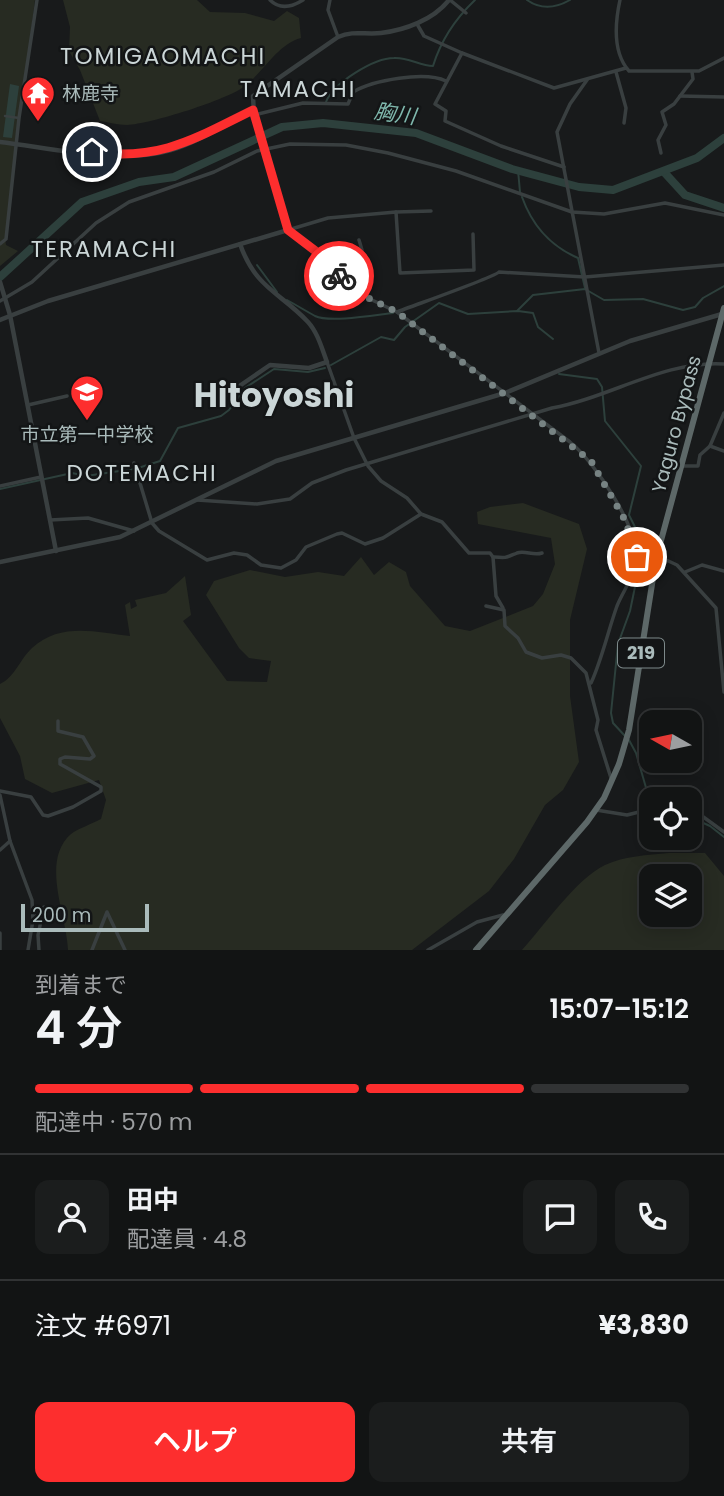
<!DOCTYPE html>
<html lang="ja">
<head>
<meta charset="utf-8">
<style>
  body { margin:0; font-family:Poppins,"Noto Sans JP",sans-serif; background:#1b1d1d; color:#f1f3f6; height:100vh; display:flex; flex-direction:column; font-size:26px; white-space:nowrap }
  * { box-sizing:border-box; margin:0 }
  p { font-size:23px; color:#9c9ea0 }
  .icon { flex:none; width:38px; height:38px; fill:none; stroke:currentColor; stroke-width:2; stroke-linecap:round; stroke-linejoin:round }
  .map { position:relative; height:950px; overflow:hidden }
  .drawer { display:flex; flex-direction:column; background:#121414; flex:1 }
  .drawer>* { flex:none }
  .needle { width:46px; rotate:279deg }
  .controls { position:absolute; left:639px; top:710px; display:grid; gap:14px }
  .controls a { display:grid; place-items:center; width:63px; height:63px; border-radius:14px; background:#121414; box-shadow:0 4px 18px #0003,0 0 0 2px #313334; font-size:35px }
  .scale { position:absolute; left:21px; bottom:18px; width:128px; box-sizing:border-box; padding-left:7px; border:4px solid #abb; border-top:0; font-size:19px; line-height:24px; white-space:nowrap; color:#abb; -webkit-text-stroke:5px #131516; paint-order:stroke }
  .pin { position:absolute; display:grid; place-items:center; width:60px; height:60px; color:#fff; margin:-30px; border:4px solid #fff; border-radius:50%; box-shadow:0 2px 7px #0007 }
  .courier { position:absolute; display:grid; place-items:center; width:70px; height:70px; margin:-35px; border:5px solid #fd2e2e; border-radius:50%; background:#fff; color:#222; box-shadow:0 2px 9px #0007 }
  .overview em { font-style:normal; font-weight:600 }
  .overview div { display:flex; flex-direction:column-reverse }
  .overview { display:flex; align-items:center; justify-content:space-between; height:119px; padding:0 35px }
  h1 { font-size:46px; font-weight:600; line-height:52px }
  .bar { display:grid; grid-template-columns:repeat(4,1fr); gap:10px 7px; align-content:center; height:84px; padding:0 35px }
  .bar i { height:9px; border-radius:5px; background:#313334 }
  .bar .current { background:#fd2e2e }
  .bar p { grid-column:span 4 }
  .line { display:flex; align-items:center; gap:18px; padding:0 35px; border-top:2px solid #313334 }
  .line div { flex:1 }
  .round { display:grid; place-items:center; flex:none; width:74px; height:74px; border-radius:14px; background:#1b1d1d }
  .action { display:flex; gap:14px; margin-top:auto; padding:14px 35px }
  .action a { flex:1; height:80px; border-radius:14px; background:#fd2e2e; color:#fff; font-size:28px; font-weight:600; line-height:80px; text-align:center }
  .action a+a { background:#1b1d1d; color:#f1f3f6 }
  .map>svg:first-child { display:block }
</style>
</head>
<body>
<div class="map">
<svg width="724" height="950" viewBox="0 0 724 950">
  <rect width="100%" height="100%" fill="#181a1b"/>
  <!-- green -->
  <g fill="#272b22" fill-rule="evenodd">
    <path d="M0,0H35L5,238L6,245L18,251L0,266Z"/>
    <path d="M63,0H197L210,12L245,13L274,21L287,11L299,18L301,38C278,44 264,71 245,86C227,100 150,124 127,125C118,125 108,122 100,121L80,70L69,51L70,27Z"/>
    <path d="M523,503L579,524L587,549L570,620V696L579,762L563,790L545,805L514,859L489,891L412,950H68C67,916 40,861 71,834C79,828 92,824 101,819L106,800L99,780L52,793L25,779L20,756L0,718V684C15,677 20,659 32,648C60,622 96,632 130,636L125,605L130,602L131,609L137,606L135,600L166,593L185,576L191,615L183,621L227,681L267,682L271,661L249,658L239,648L206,595L214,581L250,570L285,577L318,572L344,576L361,557L374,575L389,562L406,572L410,586L445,626L470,631L533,606L543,594L555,564L551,538L478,524L477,512L490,507Z"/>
    <path d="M669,853H705L724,876V950H522C544,926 576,879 605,865C625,856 647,855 669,853ZM651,877H690V915H651Z"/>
  </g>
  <!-- water -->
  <path fill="#2d403c" d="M10,84L19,86L12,138L3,137Z"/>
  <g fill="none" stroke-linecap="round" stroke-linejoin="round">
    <!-- stream -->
    <g stroke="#2d403c" stroke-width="2">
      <path d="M527,0C541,10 556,8 570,0"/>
      <path d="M326,102C333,83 374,58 394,58C408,57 420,66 433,66C441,40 455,19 475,0"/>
      <path d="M518,170L520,192"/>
      <path d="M522,197C532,225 550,246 578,258L585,288"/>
      <path d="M257,265L277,292"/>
      <path d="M287,300C296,305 306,311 315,316C330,323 375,315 393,313"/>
      <path d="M517,311L533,295L585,289L604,300L643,299L683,310L695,307L703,298L724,286"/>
      <path d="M331,365L381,337L394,340L405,327L439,303L468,314L518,311L533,313L538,327L553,339"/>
      <path d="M559,374L597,379L602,387L605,421L641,466L629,515L639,535L642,553L630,611L618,644L611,713L613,723L625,736"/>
      <path d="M138,468L160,461L178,428L221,416L229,410L245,388L274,369L308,372L325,368"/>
      <path d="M0,489L72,473L86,476L133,469"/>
      <path d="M629,740L636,753L651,805"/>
      <path d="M690,817L710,826L724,837"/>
    </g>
    <!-- river -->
    <g stroke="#2d403c" stroke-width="8">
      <path d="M664,172L685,195L724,208"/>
      <path d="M0,277L82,202L139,182L174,177L282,127L323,123L416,133L512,169L579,187L613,190L697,158L724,138"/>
    </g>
    <!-- pedestrian -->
    <path stroke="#393f40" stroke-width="2.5" d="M5,116L19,118"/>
    <!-- minor -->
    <g stroke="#393f40" stroke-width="3.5">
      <path d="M270,0C280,10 292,7 303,0"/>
      <path d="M330,0L328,10L338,37"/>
      <path d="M450,0L466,13"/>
      <path d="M620,0C615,23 612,52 629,71H699L724,58"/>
      <path d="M417,24L424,36L462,53"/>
      <path d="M616,72L626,108L624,123"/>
      <path d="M587,80L570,104L557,132L599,353"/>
      <path d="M680,96L724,97"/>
      <path d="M254,115L303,103L348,104L353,92C373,80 425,71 446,81"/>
      <path d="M661,153L658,140L666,125L662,112L674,104L693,79L692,72"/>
      <path d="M564,167L501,146L445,121L446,111L435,104L462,53L554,88L626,68"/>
      <path d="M396,212L431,211"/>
      <path d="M288,230L328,218L396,212L400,273L474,270L473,234"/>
      <path d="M288,230L330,262"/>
      <path d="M359,240L362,250L330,262L331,270L370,299L397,312L570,442C594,461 641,530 636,562C634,577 623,591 617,606C608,631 602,659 591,683"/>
      <path d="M0,244L6,239L19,118L37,0"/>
      <path d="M0,301L32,282L96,223L129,202L214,172L257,151L290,144L346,145L388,153L456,171L572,212L604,214L665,203L724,215"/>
      <path d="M397,312C412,306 495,277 499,272L585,277L724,265"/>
      <path d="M327,362L354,438L368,466L381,481L407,498L421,514L442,522L469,553H490L493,557C507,558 505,558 517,553C525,550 533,556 542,553"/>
      <path d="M28,405L67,396"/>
      <path d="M710,446L724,451"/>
      <path d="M134,463L152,523L159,531L207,560L234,553L247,555L261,565L281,568L296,560L306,547L337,534L342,533L365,544L383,538L421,514"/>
      <path d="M683,466H698L700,455L710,446L724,413"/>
      <path d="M0,486L41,477"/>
      <path d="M197,500L257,504L290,499L312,483L346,470L552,408C609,398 665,360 724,364"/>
      <path d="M50,520L88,518L134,531"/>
      <path d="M493,557L496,596L503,608"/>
      <path d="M637,557L664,559L677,565L716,608L724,692"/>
      <path d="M685,572L702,565L724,571"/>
      <path d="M486,606L504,610L505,626L518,638L526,652L542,658L561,655L571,658L586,673L598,720L596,730L611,778"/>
      <path d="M0,791L31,797L43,815L48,816L73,807L101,791V787L60,764V759L65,757L90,759L94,756L83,737L58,731V721"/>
      <path d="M0,795L10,841L32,900L33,920L28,950"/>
      <path d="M596,810L627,815L651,809"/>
      <path d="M690,813L702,816L724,832"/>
      <path d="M0,850L10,841"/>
      <path d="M33,919L44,907L38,935L39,950"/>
      <path d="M0,933V950"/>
      <path d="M92,950L107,912L125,950"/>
      <path d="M428,950L477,922L503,915"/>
    </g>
    <!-- tertiary -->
    <g stroke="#393f40" stroke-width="4.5">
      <path d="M0,142C51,148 121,165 171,150C199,142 227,123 253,110"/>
      <path d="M0,282L10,315L56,551"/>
      <path d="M0,320L48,301L288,230L254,115L253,96L338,37C354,30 365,35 381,33C405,30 433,20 449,0"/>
      <path d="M219,400L270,365L309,368L327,362C322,349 318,333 308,322C280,292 256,289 240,244"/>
      <path d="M0,562L120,537L276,461L505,393L630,341L722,314"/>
    </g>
    <!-- trunk -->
    <path stroke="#5d6868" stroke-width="6" d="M476,950L587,822L604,798L619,764L629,730L656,559L724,308"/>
  </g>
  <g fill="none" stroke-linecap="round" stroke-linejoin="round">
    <!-- done -->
    <path stroke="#778383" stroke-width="7" stroke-dasharray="0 12.6" d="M339,276L370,299L397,312L591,461L625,520L637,557"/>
    <!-- route -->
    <path stroke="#fd2e2e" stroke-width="9" d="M92,152C161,161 194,139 253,110L288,230L330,262L331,270L339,276"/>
  </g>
  <!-- icons -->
  <defs>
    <g id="temple-pin" transform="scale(1.75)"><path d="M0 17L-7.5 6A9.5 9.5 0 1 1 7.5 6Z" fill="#fd2e2e" stroke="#131516"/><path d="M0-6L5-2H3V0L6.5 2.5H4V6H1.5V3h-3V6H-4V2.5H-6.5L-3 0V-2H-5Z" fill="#fff"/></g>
    <g id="school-pin" transform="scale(1.75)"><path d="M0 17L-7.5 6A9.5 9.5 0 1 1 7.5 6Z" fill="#fd2e2e" stroke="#131516"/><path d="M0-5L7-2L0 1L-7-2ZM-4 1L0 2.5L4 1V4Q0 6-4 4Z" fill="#fff"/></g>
  </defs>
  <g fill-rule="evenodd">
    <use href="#temple-pin" x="38" y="93"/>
    <use href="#school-pin" x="87" y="392"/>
  </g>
  <g text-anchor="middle" stroke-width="5" stroke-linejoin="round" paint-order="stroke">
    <!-- shield labels -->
    <rect fill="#131516" stroke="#7d898a" stroke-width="2" x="618" y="638.5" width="46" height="29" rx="5"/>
    <g font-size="18" font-weight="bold" fill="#abb">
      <text x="641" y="659">219</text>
    </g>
    <!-- poi labels -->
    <g font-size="19" fill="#abb" stroke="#131516" text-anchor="start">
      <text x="62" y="100">林鹿寺</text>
      <text x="87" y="441" text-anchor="middle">市立第一中学校</text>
    </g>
    <!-- street labels -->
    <g font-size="19" fill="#abb" stroke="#131516">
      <text transform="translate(676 424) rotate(-75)" y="7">Yaguro Bypass</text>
    </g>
    <!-- water labels -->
    <g font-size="21" font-style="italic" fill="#7fb8ad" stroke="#131516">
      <text transform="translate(395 114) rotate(8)" y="7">胸川</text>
    </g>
    <!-- quarter labels -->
    <g font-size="23" letter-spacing="2" fill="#cbd6d7" stroke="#131516">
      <text x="163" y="64">TOMIGAOMACHI</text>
      <text x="298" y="97">TAMACHI</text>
      <text x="104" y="257">TERAMACHI</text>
      <text x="142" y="481">DOTEMACHI</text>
    </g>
    <!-- town labels -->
    <g font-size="33" font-weight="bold" fill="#cbd6d7" stroke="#131516">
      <text x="274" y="407">Hitoyoshi</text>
    </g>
  </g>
</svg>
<div class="controls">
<a><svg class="needle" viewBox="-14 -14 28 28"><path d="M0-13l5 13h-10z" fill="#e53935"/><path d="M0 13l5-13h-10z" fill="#9c9ea0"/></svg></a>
<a><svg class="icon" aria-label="locate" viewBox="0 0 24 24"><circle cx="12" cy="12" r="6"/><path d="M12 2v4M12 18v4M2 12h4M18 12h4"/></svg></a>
<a><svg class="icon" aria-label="layers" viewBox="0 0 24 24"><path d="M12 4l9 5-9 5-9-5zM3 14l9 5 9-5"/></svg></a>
</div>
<div class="scale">200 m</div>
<div class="pin" style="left:637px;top:557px;background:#ea580c"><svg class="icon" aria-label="bag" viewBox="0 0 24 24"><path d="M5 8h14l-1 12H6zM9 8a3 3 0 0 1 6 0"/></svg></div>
<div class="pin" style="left:92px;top:152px;background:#1f2937"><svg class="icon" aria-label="home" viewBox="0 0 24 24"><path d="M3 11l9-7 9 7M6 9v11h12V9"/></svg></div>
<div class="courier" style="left:339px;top:276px"><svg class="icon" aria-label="bike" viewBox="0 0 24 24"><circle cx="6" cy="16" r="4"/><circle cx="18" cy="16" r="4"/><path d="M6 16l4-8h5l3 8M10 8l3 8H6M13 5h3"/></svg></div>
</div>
<section class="drawer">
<div class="overview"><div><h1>4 分</h1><p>到着まで</p></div><em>15:07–15:12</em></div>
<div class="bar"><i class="current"></i><i class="current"></i><i class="current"></i><i></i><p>配達中 · 570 m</p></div>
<div class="line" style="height:126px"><a class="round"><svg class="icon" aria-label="person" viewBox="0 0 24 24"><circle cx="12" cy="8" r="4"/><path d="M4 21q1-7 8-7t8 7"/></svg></a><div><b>田中</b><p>配達員 · 4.8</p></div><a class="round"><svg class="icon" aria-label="chat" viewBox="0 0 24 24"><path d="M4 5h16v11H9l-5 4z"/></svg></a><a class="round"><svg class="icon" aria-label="phone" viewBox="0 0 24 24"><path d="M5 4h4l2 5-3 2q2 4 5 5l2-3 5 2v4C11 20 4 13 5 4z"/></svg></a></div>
<div class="line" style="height:91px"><div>注文 #6971</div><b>¥3,830</b></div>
<div class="action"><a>ヘルプ</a><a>共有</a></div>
</section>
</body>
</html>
